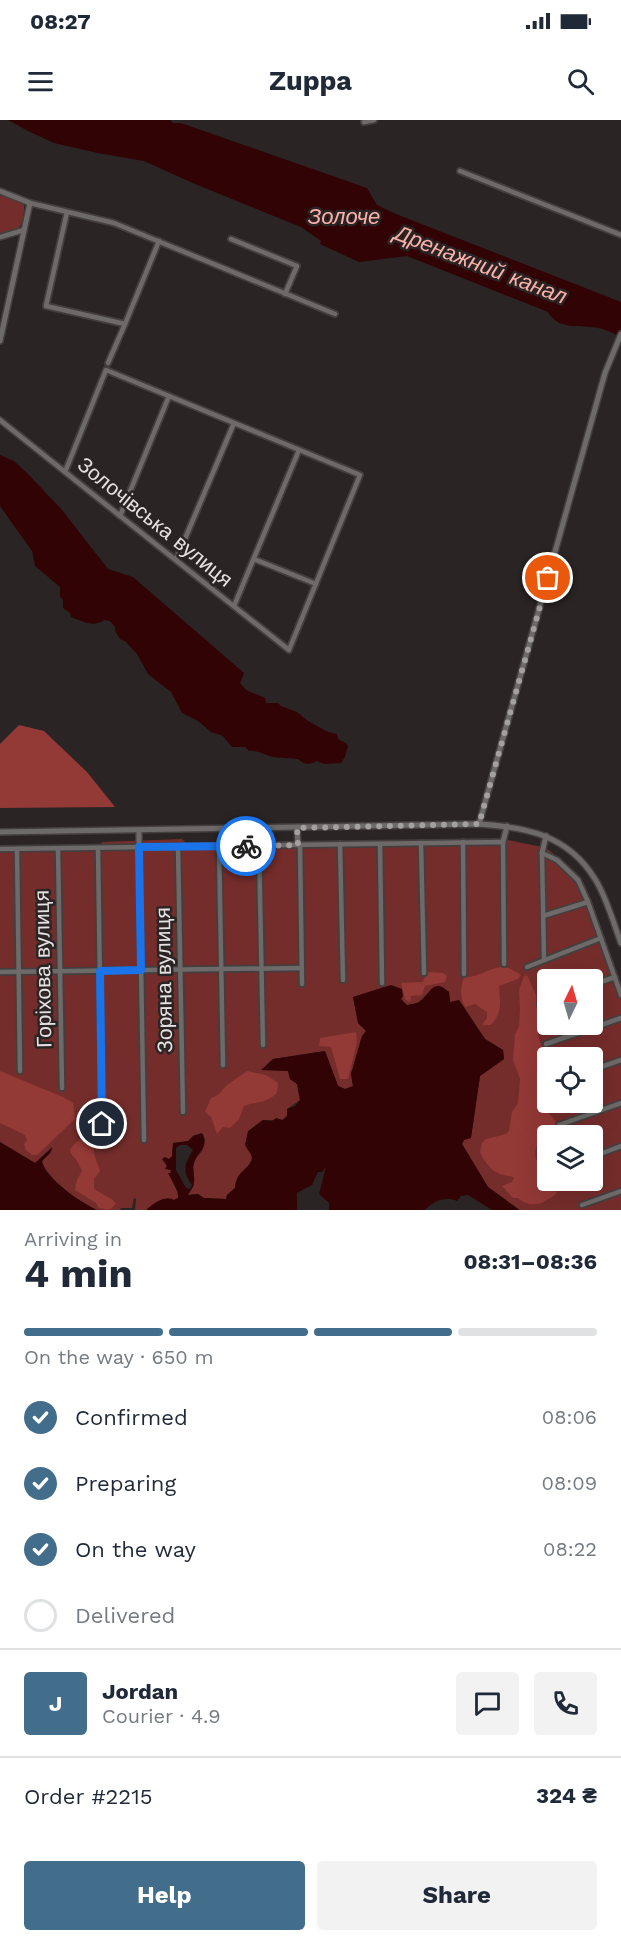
<!DOCTYPE html>
<html lang="en">
<head>
<meta charset="utf-8">
<style>
  body { margin:0; font-family:"Work Sans",sans-serif; background:#f2f2f3; color:#1f2937; height:100vh; display:flex; flex-direction:column; font-size:22px; white-space:nowrap }
  * { box-sizing:border-box; margin:0 }
  p { font-size:20px; color:#747a83 }
  .icon { flex:none; width:33px; height:33px; fill:none; stroke:currentColor; stroke-width:2; stroke-linecap:round; stroke-linejoin:round }
  .map { position:relative; height:1090px; overflow:hidden }
  .panel { display:flex; flex-direction:column; background:#fff; flex:1 }
  .panel>* { flex:none }
  .needle { width:39px; rotate:5deg }
  .buttons { position:absolute; left:537px; top:849px; display:grid; gap:12px }
  .buttons a { display:grid; place-items:center; width:66px; height:66px; border-radius:6px; background:#fff; box-shadow:0 6px 24px #0002; font-size:30px }
  .pin { position:absolute; display:grid; place-items:center; width:51px; height:51px; color:#fff; margin:-26px; border:3px solid #fff; border-radius:50%; box-shadow:0 2px 6px #0007 }
  .courier { position:absolute; display:grid; place-items:center; width:60px; height:60px; margin:-30px; border:4px solid #1a73e8; border-radius:50%; background:#fff; color:#222; box-shadow:0 2px 8px #0007 }
  .overview em { font-style:normal; font-weight:700 }
  .overview div { display:flex; flex-direction:column-reverse }
  .overview { display:flex; align-items:center; justify-content:space-between; height:102px; padding:0 24px }
  h1 { font-size:39px; font-weight:700; line-height:45px }
  .bar { display:grid; grid-template-columns:repeat(4,1fr); gap:9px 6px; align-content:center; height:72px; padding:0 24px }
  .bar i { height:8px; border-radius:4px; background:#e0e1e3 }
  .bar .on { background:#426e8b }
  .bar p { grid-column:span 4 }
  .line { display:flex; align-items:center; gap:15px; padding:0 24px; border-top:2px solid #e0e1e3 }
  .line div { flex:1 }
  .round { display:grid; place-items:center; flex:none; width:63px; height:63px; border-radius:6px; background:#f2f2f3 }
  ol { padding:0 24px; list-style:none }
  li { display:flex; align-items:center; gap:18px; height:66px }
  li p { margin-inline-start:auto }
  li .icon { padding:6px; border-radius:50%; background:#426e8b; color:#fff; stroke-width:4 }
  li:last-child { color:#747a83 }
  li i { width:33px; height:33px; border:3px solid #e0e1e3; border-radius:50% }
  .button { display:flex; gap:12px; margin-top:auto; padding:12px 24px }
  .button a { flex:1; height:69px; border-radius:6px; background:#426e8b; color:#fff; font-size:24px; font-weight:700; line-height:69px; text-align:center }
  .button a+a { background:#f2f2f3; color:#1f2937 }
  .status { display:flex; justify-content:space-between; align-items:center; height:42px; padding:0 30px; background:#fff; direction:ltr }
  .status svg { height:16px; fill:currentColor }
  header { display:flex; justify-content:space-between; align-items:center; height:78px; padding:0 24px; background:#fff; font-size:27px; font-weight:700 }
  .map>svg:first-child { display:block }
</style>
</head>
<body>
<div class="status"><b>08:27</b><svg viewBox="0 0 49 12"><path d="M0 12V9h3v3zM5 12V6h3v6zM10 12V3h3v9zM15 12V0h3v12zM26 1h20v11H26zM47 4h2v5h-2z"/></svg></div>
<header><svg class="icon" aria-label="menu" viewBox="0 0 24 24"><path d="M4 6h16M4 12h16M4 18h16"/></svg>Zuppa<svg class="icon" aria-label="search" viewBox="0 0 24 24"><circle cx="10" cy="10" r="6"/><path d="M15 15l6 6"/></svg></header>
<div class="map">
<svg width="621" height="1090" viewBox="0 0 621 1090">
  <rect width="100%" height="100%" fill="#2a2424"/>
  <!-- green -->
  <g fill="#752d2b" fill-rule="evenodd">
    <path d="M3,74L23,82C25,88 24,92 23,98C20,113 13,111 0,115V76Z"/>
    <path d="M182,719L186,723L493,720L503,719L542,727L549,730L567,745L579,759L589,778L621,869V1090H520L488,1067L462,1024L464,1020L471,1017L480,956L504,939L503,930L485,919L459,880L450,882L449,872L434,867L418,883L407,885L400,879L391,865L353,877L358,903L366,911L362,916L351,954L353,966L345,969L338,966L325,931L273,939L262,950L288,951L290,959L297,964L300,980L287,989V996L282,1000H263L249,1011L247,1029L252,1035C251,1051 236,1049 235,1068L227,1075L226,1079L204,1078L198,1074L188,1075L194,1065L193,1046L196,1038L202,1031L205,1019L202,1013L193,1016L189,1021L173,1023L172,1036L166,1047L171,1050C169,1058 178,1068 178,1078L174,1080C160,1075 157,1086 146,1090C142,1090 138,1090 135,1090L136,1079L134,1078L132,1088H121L120,1090C113,1090 104,1090 97,1090C82,1086 44,1055 42,1041L50,1033L52,1027L35,1043L0,1022V727L100,726L102,722ZM548,860H592V904H548ZM548,938H592V982H548ZM548,1016H592V1060H548Z"/>
  </g>
  <!-- forest -->
  <g fill="#933936">
    <path d="M19,605L44,611L87,652L115,687L0,688V624Z"/>
    <path d="M501,847L509,848L521,855L518,859L499,866C500,883 503,891 491,905H482L487,898V892L475,884L465,887C460,876 460,869 464,857C481,857 486,849 501,847Z"/>
    <path d="M427,852L443,853L447,856L445,862L425,866L422,875L411,876L410,882L405,879L401,863L423,862Z"/>
    <path d="M527,855L536,875L539,904L538,915L546,940V972L539,987C546,991 566,1004 550,1011C544,1014 546,1010 542,1016C537,1021 534,1032 536,1039L547,1045V1057L543,1062L557,1073C545,1083 531,1090 518,1078H513L502,1066L512,1062L514,1057C494,1054 490,1050 480,1033L482,1023L486,1019L506,1014L509,1011L512,992L518,983L520,959L513,940L515,915L519,906L520,890L519,870L524,856Z"/>
    <path d="M356,912L357,922L348,959H340L331,927L319,926L320,918Z"/>
    <path d="M0,951L63,977L73,983L75,999L37,1035H32L26,1030L24,1024L27,1020L25,1015L0,1003Z"/>
    <path d="M247,951L266,955L278,963L277,973C265,984 258,981 244,986L239,999L230,1008L223,1007L217,1014L211,997L205,992L211,978L218,975L227,965Z"/>
    <path d="M85,1016L93,1018L94,1034L100,1051L94,1059V1069L113,1080L116,1084L109,1090L99,1088L96,1083L75,1070L77,1060L82,1051C75,1030 58,1035 85,1016Z"/>
  </g>
  <!-- water -->
  <g fill="#310305" fill-rule="evenodd">
    <path d="M8,0H170L173,3H181L367,68L377,85L396,94L621,182V217C614,214 606,209 598,208C579,204 559,211 548,192L407,136L359,142L320,124L321,121L301,107L195,64L144,41L98,33L54,23L30,12Z"/>
    <path d="M0,335L14,341L29,355L62,390L108,449L133,457L244,553L240,563L246,570L265,578L266,583H278L281,586L297,592L308,601L328,612L337,614L338,619L346,623L348,626L345,637L341,643L324,644L317,641C309,645 305,645 298,639C290,638 281,638 273,637C264,635 258,630 249,631L245,627H232L223,616L211,612L198,601L182,593L171,572L148,554L137,534L126,522L120,519L115,511V507L110,501L104,500C94,508 82,501 71,497L70,493L63,488V480L60,476V467L35,446L32,431L0,386Z"/>
    <path d="M391,865L402,869L403,876L401,879L407,885C408,885 417,883 417,883C431,877 431,856 449,872L450,882L459,880L485,919L503,930L504,939L480,956L471,1018L464,1020L462,1024L488,1067L519,1090H492L468,1075L461,1076L457,1081C445,1076 433,1081 425,1090H329V1083L319,1074L326,1047L322,1052H318L312,1065L297,1073V1090H146C154,1083 164,1075 174,1080L178,1078V1072L168,1053H170L171,1050L165,1049L167,1046L162,1039L165,1037L169,1039L172,1036L173,1023L188,1021L193,1016L202,1013C210,1029 197,1031 194,1043C192,1049 195,1056 194,1062C194,1067 190,1071 188,1075L198,1074L204,1078L226,1079L227,1075L235,1068C236,1050 252,1048 252,1038C252,1034 247,1029 245,1025L248,1011L263,1000L272,1001L276,998L283,1000L287,996V989L295,986L300,980L297,964L290,959L288,951L261,950L273,939L325,931L338,966L345,969L353,966L351,954L362,916L366,911L358,903L353,877ZM180,1025H187L193,1030C184,1045 182,1051 192,1065L190,1069L186,1068L176,1050V1028Z"/>
    <path d="M0,1022L35,1043L53,1027L50,1033L42,1041C44,1058 82,1083 97,1090H0Z"/>
  </g>
  <g fill="none" stroke-linecap="round" stroke-linejoin="round">
    <!-- minor casing -->
    <g stroke="#443f3e" stroke-width="8">
      <g id="minor">
        <path d="M364,2L374,0"/>
        <path d="M460,51L621,115"/>
        <path d="M30,83L114,103L335,194"/>
        <path d="M67,92L46,186L125,204L159,121"/>
        <path d="M0,117L24,110"/>
        <path d="M231,119L297,146L285,174"/>
        <path d="M108,243L125,204"/>
        <path d="M0,300C96,377 192,453 289,530L360,355L106,250L65,352"/>
        <path d="M120,396L169,276"/>
        <path d="M254,439L316,464"/>
        <path d="M176,440L234,303"/>
        <path d="M234,486L299,330"/>
        <path d="M463,722L464,854"/>
        <path d="M421,723L424,853"/>
        <path d="M340,724L343,860"/>
        <path d="M380,724L382,863"/>
        <path d="M259,725L263,925"/>
        <path d="M300,725L302,864"/>
        <path d="M219,726L223,945"/>
        <path d="M139,727L144,1020"/>
        <path d="M178,727L183,992"/>
        <path d="M98,728L102,1004"/>
        <path d="M0,729L503,722L504,844"/>
        <path d="M17,729L20,951"/>
        <path d="M58,729L62,968"/>
        <path d="M543,796L588,782"/>
        <path d="M544,840L542,733L557,740L578,760L588,782L621,875"/>
        <path d="M527,847L601,818"/>
        <path d="M0,852L302,848"/>
        <path d="M592,865L615,857"/>
        <path d="M540,884L548,881"/>
        <path d="M546,924L621,898"/>
        <path d="M592,950L621,940"/>
        <path d="M559,1005L621,983"/>
        <path d="M592,1037L621,1026"/>
        <path d="M582,1085L621,1071"/>
      </g>
    </g>
    <!-- tertiary casing -->
    <g stroke="#443f3e" stroke-width="8">
      <g id="tertiary">
        <path d="M0,71L30,83L0,221"/>
        <path d="M479,704L605,253L621,214"/>
        <path d="M297,708L298,725"/>
        <path d="M139,710V727"/>
        <path d="M0,712L479,704C526,707 568,715 595,759C607,778 613,802 621,823"/>
        <path d="M503,722L507,706"/>
        <path d="M542,733L546,716"/>
      </g>
    </g>
    <!-- minor -->
    <use href="#minor" stroke="#6e6a6a" stroke-width="4.5"/>
    <!-- tertiary -->
    <use href="#tertiary" stroke="#6e6a6a" stroke-width="5"/>
  </g>
  <g fill="none" stroke-linecap="round" stroke-linejoin="round">
    <!-- done -->
    <path stroke="#a4a09f" stroke-width="6" stroke-dasharray="0 10.8" d="M246,726L298,725L297,708L479,704L548,458"/>
    <!-- route -->
    <path stroke="#1a73e8" stroke-width="8" d="M102,1004L100,851L141,850L139,727L246,726"/>
  </g>
  <g text-anchor="middle" stroke-width="5" stroke-linejoin="round" paint-order="stroke">
    <!-- street labels -->
    <g font-size="21" fill="#e6e2e1" stroke="#2a2424">
      <text transform="translate(155 402) rotate(39)" y="7">Золочівська вулиця</text>
      <text transform="translate(43 849) rotate(-91)" y="7">Горіхова вулиця</text>
      <text transform="translate(164 860) rotate(-91)" y="7">Зоряна вулиця</text>
    </g>
    <!-- water labels -->
    <g font-size="22" font-style="italic" fill="#fdb0a9" stroke="#2a2424">
      <text x="344" y="104">Золоче</text>
      <text transform="translate(481 144) rotate(21)" y="8">Дренажний канал</text>
    </g>
  </g>
</svg>
<div class="buttons">
<a><svg class="needle" viewBox="-14 -14 28 28"><path d="M0-13l5 13h-10z" fill="#e53935"/><path d="M0 13l5-13h-10z" fill="#747a83"/></svg></a>
<a><svg class="icon" aria-label="locate" viewBox="0 0 24 24"><circle cx="12" cy="12" r="6"/><path d="M12 2v4M12 18v4M2 12h4M18 12h4"/></svg></a>
<a><svg class="icon" aria-label="layers" viewBox="0 0 24 24"><path d="M12 4l9 5-9 5-9-5zM3 14l9 5 9-5"/></svg></a>
</div>
<div class="pin" style="left:548px;top:458px;background:#ea580c"><svg class="icon" aria-label="bag" viewBox="0 0 24 24"><path d="M5 8h14l-1 12H6zM9 8a3 3 0 0 1 6 0"/></svg></div>
<div class="pin" style="left:102px;top:1004px;background:#1f2937"><svg class="icon" aria-label="home" viewBox="0 0 24 24"><path d="M3 11l9-7 9 7M6 9v11h12V9"/></svg></div>
<div class="courier" style="left:246px;top:726px"><svg class="icon" aria-label="bike" viewBox="0 0 24 24"><circle cx="6" cy="16" r="4"/><circle cx="18" cy="16" r="4"/><path d="M6 16l4-8h5l3 8M10 8l3 8H6M13 5h3"/></svg></div>
</div>
<section class="panel">
<div class="overview"><div><h1>4 min</h1><p>Arriving in</p></div><em>08:31–08:36</em></div>
<div class="bar"><i class="on"></i><i class="on"></i><i class="on"></i><i></i><p>On the way · 650 m</p></div>
<ol>
<li><svg class="icon" aria-label="check" viewBox="0 0 24 24"><path d="M5 12l5 5 9-10"/></svg>Confirmed<p>08:06</p></li>
<li><svg class="icon" aria-label="check" viewBox="0 0 24 24"><path d="M5 12l5 5 9-10"/></svg>Preparing<p>08:09</p></li>
<li><svg class="icon" aria-label="check" viewBox="0 0 24 24"><path d="M5 12l5 5 9-10"/></svg>On the way<p>08:22</p></li>
<li><i></i>Delivered</li>
</ol>
<div class="line" style="height:108px"><b class="round" style="background:#426e8b;color:#fff">J</b><div><b>Jordan</b><p>Courier · 4.9</p></div><a class="round"><svg class="icon" aria-label="chat" viewBox="0 0 24 24"><path d="M4 5h16v11H9l-5 4z"/></svg></a><a class="round"><svg class="icon" aria-label="phone" viewBox="0 0 24 24"><path d="M5 4h4l2 5-3 2q2 4 5 5l2-3 5 2v4C11 20 4 13 5 4z"/></svg></a></div>
<div class="line" style="height:78px"><div>Order #2215</div><b>324 ₴</b></div>
<div class="button"><a>Help</a><a>Share</a></div>
</section>
</body>
</html>
